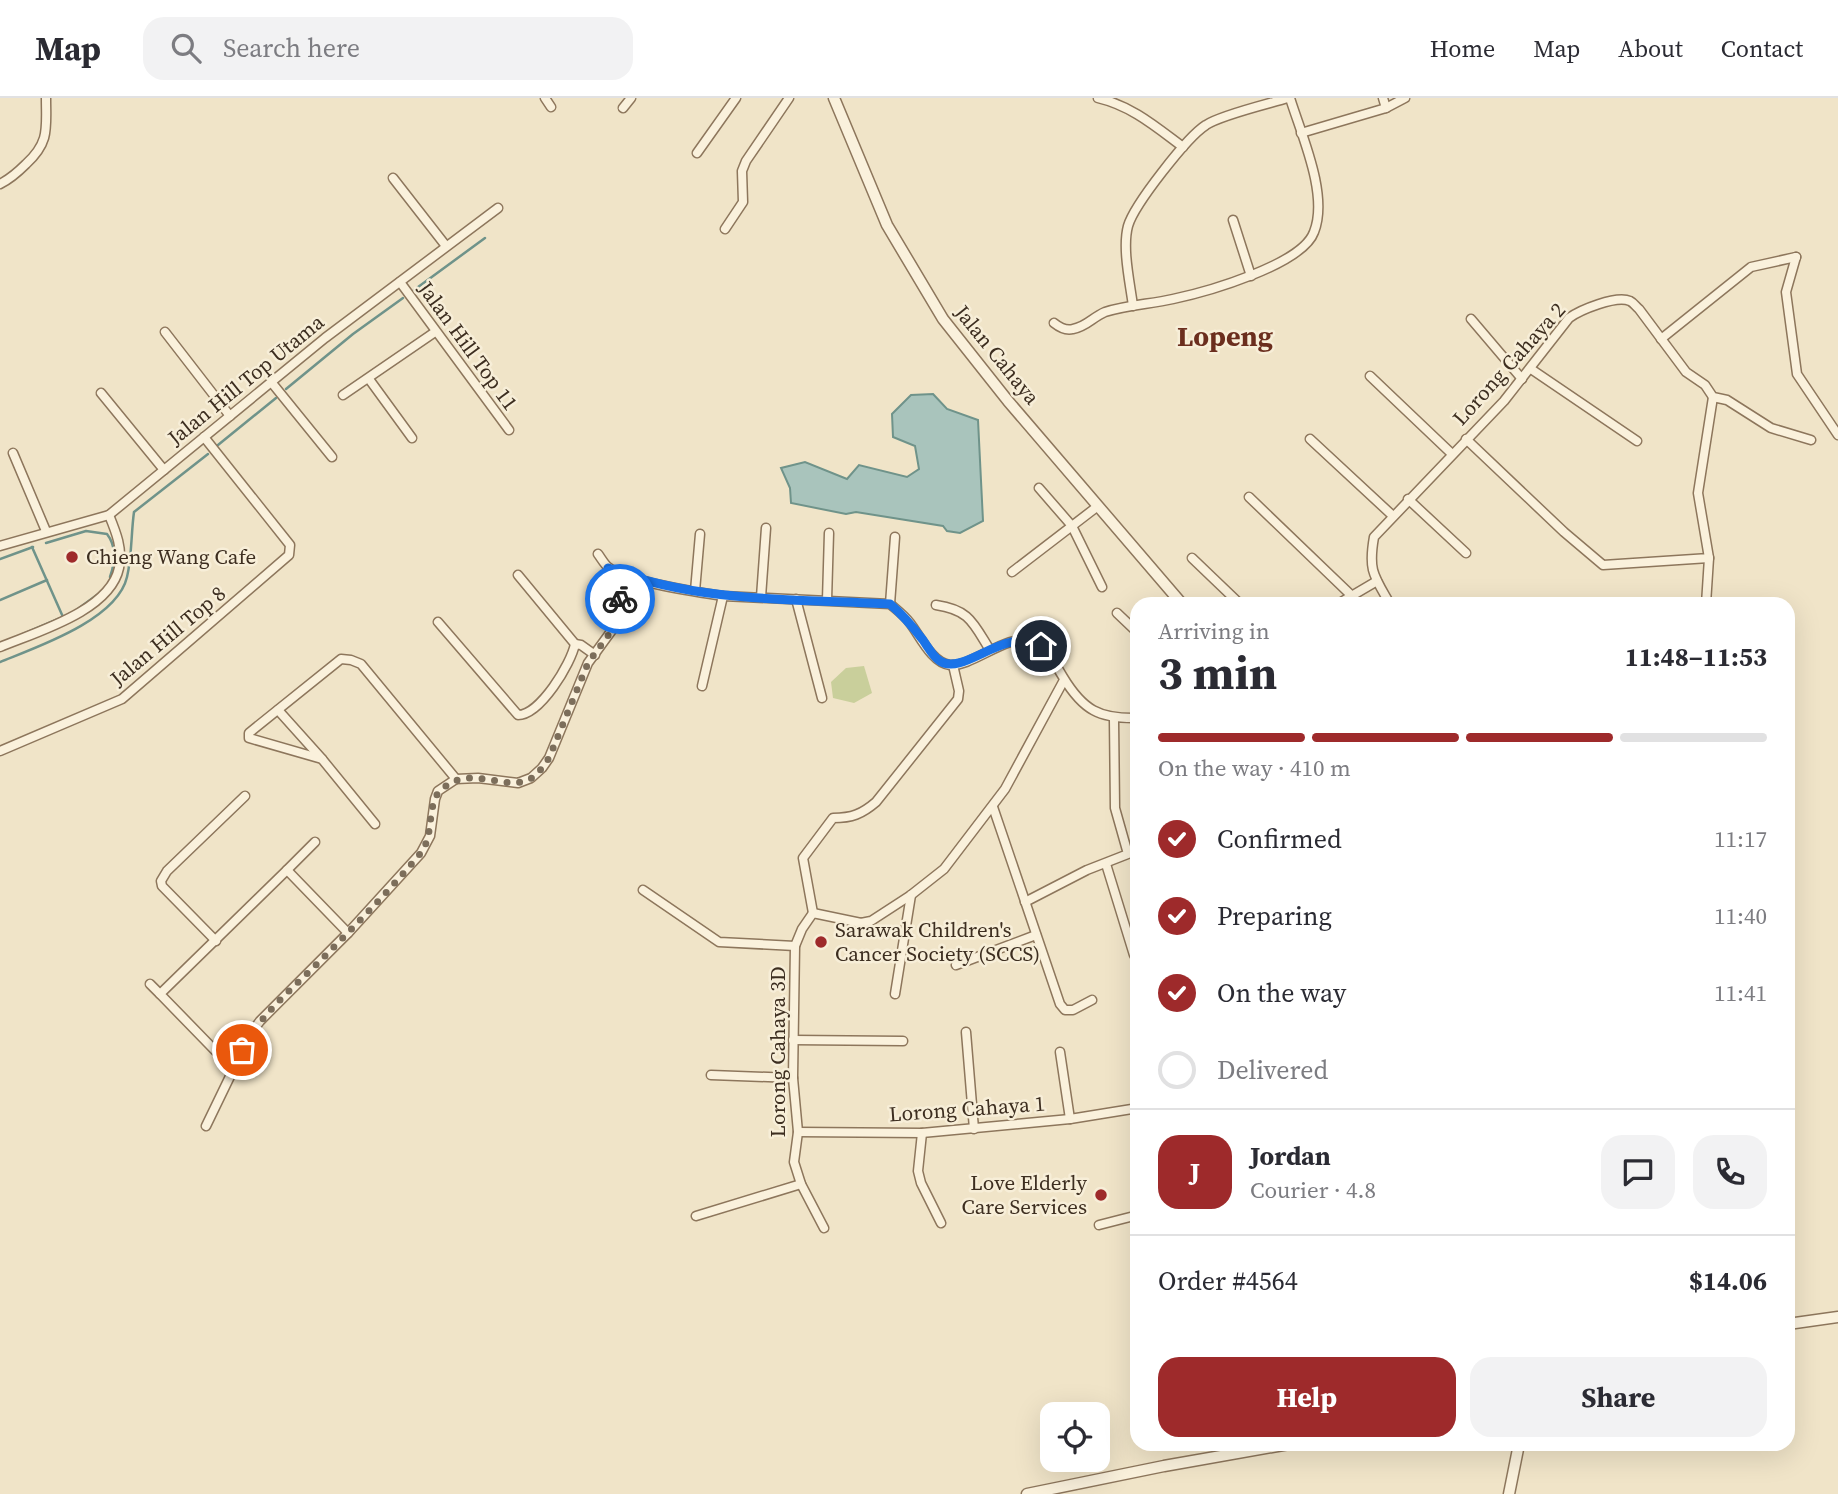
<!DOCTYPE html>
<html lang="en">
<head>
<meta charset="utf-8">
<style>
  body { margin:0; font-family:"Source Serif 4",serif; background:#f2f2f3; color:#2b2b33; height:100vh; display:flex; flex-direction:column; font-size:26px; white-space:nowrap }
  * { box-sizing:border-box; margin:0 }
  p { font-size:23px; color:#7c7c81 }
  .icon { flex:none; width:38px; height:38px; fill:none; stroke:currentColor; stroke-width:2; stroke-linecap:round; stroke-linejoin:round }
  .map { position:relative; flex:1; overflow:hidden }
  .side { position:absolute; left:1130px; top:499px; width:665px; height:854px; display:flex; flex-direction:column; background:#fff; border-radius:21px; box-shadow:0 7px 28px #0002 }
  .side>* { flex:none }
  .fabs { position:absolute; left:1040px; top:1304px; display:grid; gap:14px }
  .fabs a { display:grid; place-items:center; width:70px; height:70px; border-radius:14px; background:#fff; box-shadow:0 7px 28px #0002; font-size:35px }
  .pin { position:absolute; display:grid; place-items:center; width:60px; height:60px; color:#fff; margin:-30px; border:4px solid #fff; border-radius:50%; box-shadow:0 2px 7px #0007 }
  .courier { position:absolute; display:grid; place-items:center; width:70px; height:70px; margin:-35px; border:5px solid #1a73e8; border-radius:50%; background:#fff; color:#222; box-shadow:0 2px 9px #0007 }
  .summary em { font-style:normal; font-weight:700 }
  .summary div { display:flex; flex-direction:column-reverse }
  .summary { display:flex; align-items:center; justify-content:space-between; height:119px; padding:0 28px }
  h1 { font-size:46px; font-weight:700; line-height:52px }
  .bar { display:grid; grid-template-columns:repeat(4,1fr); gap:10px 7px; align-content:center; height:84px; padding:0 28px }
  .bar i { height:9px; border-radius:5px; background:#e1e1e2 }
  .bar .active { background:#9e2a2b }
  .bar p { grid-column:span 4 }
  .line { display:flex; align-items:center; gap:18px; padding:0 28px; border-top:2px solid #e1e1e2 }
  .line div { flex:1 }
  .round { display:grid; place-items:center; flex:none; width:74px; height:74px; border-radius:21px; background:#f2f2f3 }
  ol { padding:0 28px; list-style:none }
  li { display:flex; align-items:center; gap:21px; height:77px }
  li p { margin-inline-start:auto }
  li .icon { padding:7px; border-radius:50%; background:#9e2a2b; color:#fff; stroke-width:4 }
  li:last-child { color:#7c7c81 }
  li i { width:38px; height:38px; border:4px solid #e1e1e2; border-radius:50% }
  .button { display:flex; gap:14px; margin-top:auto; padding:14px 28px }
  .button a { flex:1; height:80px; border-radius:21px; background:#9e2a2b; color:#fff; font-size:28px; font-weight:700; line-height:80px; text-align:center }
  .button a+a { background:#f2f2f3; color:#2b2b33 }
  header { display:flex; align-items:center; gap:42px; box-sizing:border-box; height:98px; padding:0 35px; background:#fff; border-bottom:2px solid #e1e1e2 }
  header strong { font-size:33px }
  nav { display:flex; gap:38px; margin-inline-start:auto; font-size:24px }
  .search { width:490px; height:63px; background:#f2f2f3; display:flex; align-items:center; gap:18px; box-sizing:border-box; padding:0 24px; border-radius:21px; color:#7c7c81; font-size:26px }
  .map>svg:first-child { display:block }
</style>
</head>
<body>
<header>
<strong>Map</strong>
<div class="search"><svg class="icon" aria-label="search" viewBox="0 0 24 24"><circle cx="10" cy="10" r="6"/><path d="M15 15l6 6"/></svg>Search here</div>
<nav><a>Home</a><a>Map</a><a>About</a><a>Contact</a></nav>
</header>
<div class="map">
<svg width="1838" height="1396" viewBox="0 0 1838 1396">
  <rect width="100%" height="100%" fill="#f0e4c8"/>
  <!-- green -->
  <path fill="#c9cf9b" d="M864,568L872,595L854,605L833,600L831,584L846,570Z"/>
  <!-- water -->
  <path fill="#a9c4bc" stroke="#6f938a" stroke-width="2" d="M933,296L947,311L978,322L983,423L960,435L947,433L943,428L856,414L846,416L791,405L790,390L781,370L805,364L847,381L859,367L907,379L919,371L915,348L893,339L892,316L911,297Z"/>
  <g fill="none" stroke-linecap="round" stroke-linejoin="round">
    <!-- stream -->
    <g stroke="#6f938a" stroke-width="2.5">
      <path d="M414,192L485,140"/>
      <path d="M286,291L353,236L403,200"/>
      <path d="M218,347L276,300"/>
      <path d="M46,445L86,433L107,436C117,449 115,465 110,479"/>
      <path d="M0,461L33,449"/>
      <path d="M0,502L47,482"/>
      <path d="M75,513L101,494"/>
      <path d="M23,536L63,519L32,449"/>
      <path d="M0,564C37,549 117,522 127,479C132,459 131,435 134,414L208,356"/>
    </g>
    <!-- minor casing -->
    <g stroke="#8d765c" stroke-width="11">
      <g id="minor">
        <path d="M545,0L551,9"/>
        <path d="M1098,0C1132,8 1156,29 1183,49"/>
        <path d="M623,10L631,0"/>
        <path d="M1386,10L1405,0"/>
        <path d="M1301,35L1386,10L1383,0"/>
        <path d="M697,55L736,0"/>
        <path d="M393,80L446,148"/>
        <path d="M0,86C10,81 18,74 26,66C50,44 46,30 46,0"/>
        <path d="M1233,122L1251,178"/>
        <path d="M725,131L743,104L742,73L746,63L789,0"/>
        <path d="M1796,159L1786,194L1797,276L1838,337"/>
        <path d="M400,184L509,332"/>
        <path d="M1133,208C1130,185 1122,150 1128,128C1134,107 1187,39 1206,27C1221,17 1268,6 1288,0"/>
        <path d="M1471,221L1522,281"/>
        <path d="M1054,225C1059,229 1066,233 1073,231C1086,229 1093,219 1105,214C1127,207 1151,206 1173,201C1206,194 1302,167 1314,134C1329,97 1301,36 1290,0"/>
        <path d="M165,234L230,318"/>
        <path d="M1661,241L1751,169L1796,159"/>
        <path d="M1531,271L1637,343"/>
        <path d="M1370,278L1452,356"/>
        <path d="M369,281L412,340"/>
        <path d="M272,285L332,359"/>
        <path d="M101,295L164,372"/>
        <path d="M343,297L435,234"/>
        <path d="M1310,341L1393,418"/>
        <path d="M1466,341L1564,434L1603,467L1709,460L1698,395L1713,299"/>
        <path d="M13,355L46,433"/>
        <path d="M1039,390L1072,428L1102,489"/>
        <path d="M1249,399L1352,498"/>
        <path d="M1408,401L1466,455"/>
        <path d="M0,448L109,417L325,240L498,110"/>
        <path d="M598,456C601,460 605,467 608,469C627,484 697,494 723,498L890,506C897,512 904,517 910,525C920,538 932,565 950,567C972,569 1008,535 1031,543C1038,545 1043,551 1048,556C1054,563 1058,571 1063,579C1083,612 1099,621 1138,620"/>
        <path d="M1192,460L1240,506"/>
        <path d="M608,470L613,486L620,501"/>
        <path d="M1012,474L1098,408"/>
        <path d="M695,493L700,436"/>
        <path d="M761,499L766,430"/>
        <path d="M796,501L822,600"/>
        <path d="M827,502L829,435"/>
        <path d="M890,506L895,439"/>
        <path d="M1338,506L1377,483"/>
        <path d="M1390,506C1374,478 1368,473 1374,439L1504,303L1569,220C1580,212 1616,197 1630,203C1634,205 1636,209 1639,211L1686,274L1705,287L1713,299L1727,302L1771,330L1811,342"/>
        <path d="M1706,506L1709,460"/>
        <path d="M936,507C970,512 973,525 990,552"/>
        <path d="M1117,515L1138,535"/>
        <path d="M438,524L518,617C540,617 571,566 575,546L518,477"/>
        <path d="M575,546L581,547L595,557"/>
        <path d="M0,549C36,534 110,513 119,470C123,451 116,434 109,417"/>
        <path d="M702,588L723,498"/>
        <path d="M278,612L322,661"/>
        <path d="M0,653L122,601L289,457L290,447L204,339"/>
        <path d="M993,709L1060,906L1065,912H1073L1092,902"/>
        <path d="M375,726L322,661L249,640V635L341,561L351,562L361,566L456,681L478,680L518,685L531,680L542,670L549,660L588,565L615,528L620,501L624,493L640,482"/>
        <path d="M1106,766L1134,857"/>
        <path d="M287,772L315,744"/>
        <path d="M643,792L719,844L795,848"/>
        <path d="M1025,804L1087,772L1128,756L1115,710L1114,621"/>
        <path d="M813,815L803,760L833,720C852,720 862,716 876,704L958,601L959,593L953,567"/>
        <path d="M216,843L162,788L161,783L167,773L245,698"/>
        <path d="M956,867L1036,837"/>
        <path d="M150,886L160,896"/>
        <path d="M895,896L911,797"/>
        <path d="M966,934L974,1031"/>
        <path d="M793,942L903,943"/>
        <path d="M1060,954L1070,1021"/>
        <path d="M232,970L160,896L287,772L348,835"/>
        <path d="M711,977L793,980"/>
        <path d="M206,1028L251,935L260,923L348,835L421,755L430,738L435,701L438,693L456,681"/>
        <path d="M798,1034L922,1035L1070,1021L1138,1010"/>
        <path d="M922,1035L918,1073L921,1085L941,1125"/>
        <path d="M696,1118L801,1086"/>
        <path d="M1099,1127L1138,1117"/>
        <path d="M824,1130L801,1086L794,1064L798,1034L793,980L795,848L802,831L813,815L861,825L871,823L911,797L944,771L1005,691L1064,582"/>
      </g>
    </g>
    <!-- tertiary casing -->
    <g stroke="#8d765c" stroke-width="13">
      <g id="tertiary">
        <path d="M834,0L887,127L943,221L1008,303L1182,506"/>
        <path d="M1788,1226L1838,1219"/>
        <path d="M1027,1396L1164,1368L1289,1346"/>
        <path d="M1509,1396L1519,1346"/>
      </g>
    </g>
    <!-- minor -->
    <use href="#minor" stroke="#faf1dc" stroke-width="8"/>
    <!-- tertiary -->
    <use href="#tertiary" stroke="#faf1dc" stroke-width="10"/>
  </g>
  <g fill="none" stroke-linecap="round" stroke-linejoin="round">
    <!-- done -->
    <path stroke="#7c6e5b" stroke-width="7" stroke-dasharray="0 12.6" d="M242,952C260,917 291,892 318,865C353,830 388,794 420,756C435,738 426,705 441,692C471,664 506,696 532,680C539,675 544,667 549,660L588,565L615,528L620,501"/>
    <!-- route -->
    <path stroke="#1a73e8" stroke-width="9" d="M620,501L612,486L608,470C698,505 795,501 890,506C903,517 913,529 923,542C928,549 933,559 940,563C964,579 1005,527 1041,548"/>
  </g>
  <!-- markers -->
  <g fill="#9e2a2b" stroke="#f7eed8" stroke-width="2.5">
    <circle cx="72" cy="459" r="7"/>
    <circle cx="821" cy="844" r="7"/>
    <circle cx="1101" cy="1097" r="7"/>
  </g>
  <g text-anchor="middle" stroke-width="5" stroke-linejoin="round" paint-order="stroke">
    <!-- street labels -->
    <g font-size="21" fill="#3d2e20" stroke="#f7eed8">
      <text transform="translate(468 248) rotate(54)" y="7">Jalan Hill Top 11</text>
      <text transform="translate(997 257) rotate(51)" y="7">Jalan Cahaya</text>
      <text transform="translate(1509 266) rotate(-48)" y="7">Lorong Cahaya 2</text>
      <text transform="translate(246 282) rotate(-39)" y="7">Jalan Hill Top Utama</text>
      <text transform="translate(168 538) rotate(-40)" y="7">Jalan Hill Top 8</text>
      <text transform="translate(778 954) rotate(-90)" y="7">Lorong Cahaya 3D</text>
      <text transform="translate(967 1011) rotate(-4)" y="7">Lorong Cahaya 1</text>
    </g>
    <!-- poi labels -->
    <g font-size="21" fill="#3d2e20" stroke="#f7eed8" text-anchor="start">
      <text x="86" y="466">Chieng Wang Cafe</text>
      <text x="835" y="839">Sarawak Children's<tspan x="835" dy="24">Cancer Society (SCCS)</tspan></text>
      <text x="1087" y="1092" text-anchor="end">Love Elderly<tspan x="1087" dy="24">Care Services</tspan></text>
    </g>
    <!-- district labels -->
    <g font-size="28" font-weight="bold" fill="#6b2e1e" stroke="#f7eed8">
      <text x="1225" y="248">Lopeng</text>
    </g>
  </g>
</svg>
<div class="fabs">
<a><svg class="icon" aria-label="locate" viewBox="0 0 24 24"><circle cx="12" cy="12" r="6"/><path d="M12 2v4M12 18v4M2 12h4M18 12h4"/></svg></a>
</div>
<div class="pin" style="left:242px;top:952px;background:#ea580c"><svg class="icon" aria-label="bag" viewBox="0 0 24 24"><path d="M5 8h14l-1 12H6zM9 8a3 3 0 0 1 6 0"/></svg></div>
<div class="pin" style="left:1041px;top:548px;background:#1f2937"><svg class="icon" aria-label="home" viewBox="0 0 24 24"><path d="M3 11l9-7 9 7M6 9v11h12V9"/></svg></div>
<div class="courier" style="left:620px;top:501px"><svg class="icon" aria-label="bike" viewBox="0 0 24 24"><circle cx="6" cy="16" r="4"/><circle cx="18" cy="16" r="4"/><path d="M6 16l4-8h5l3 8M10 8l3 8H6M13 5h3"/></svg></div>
<section class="side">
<div class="summary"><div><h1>3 min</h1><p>Arriving in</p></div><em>11:48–11:53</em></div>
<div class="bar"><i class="active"></i><i class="active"></i><i class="active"></i><i></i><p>On the way · 410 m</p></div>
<ol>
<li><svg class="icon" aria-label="check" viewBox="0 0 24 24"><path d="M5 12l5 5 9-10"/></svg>Confirmed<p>11:17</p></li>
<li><svg class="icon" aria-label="check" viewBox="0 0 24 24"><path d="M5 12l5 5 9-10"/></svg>Preparing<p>11:40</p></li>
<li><svg class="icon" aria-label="check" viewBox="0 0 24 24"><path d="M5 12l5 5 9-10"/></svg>On the way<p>11:41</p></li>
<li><i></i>Delivered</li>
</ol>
<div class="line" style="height:126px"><b class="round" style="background:#9e2a2b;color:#fff">J</b><div><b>Jordan</b><p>Courier · 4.8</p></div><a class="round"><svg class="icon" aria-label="chat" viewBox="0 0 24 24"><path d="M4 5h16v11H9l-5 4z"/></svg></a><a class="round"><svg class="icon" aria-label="phone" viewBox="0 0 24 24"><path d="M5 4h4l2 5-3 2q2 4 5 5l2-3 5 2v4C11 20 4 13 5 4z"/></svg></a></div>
<div class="line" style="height:91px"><div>Order #4564</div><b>$14.06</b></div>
<div class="button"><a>Help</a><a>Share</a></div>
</section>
</div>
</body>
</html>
